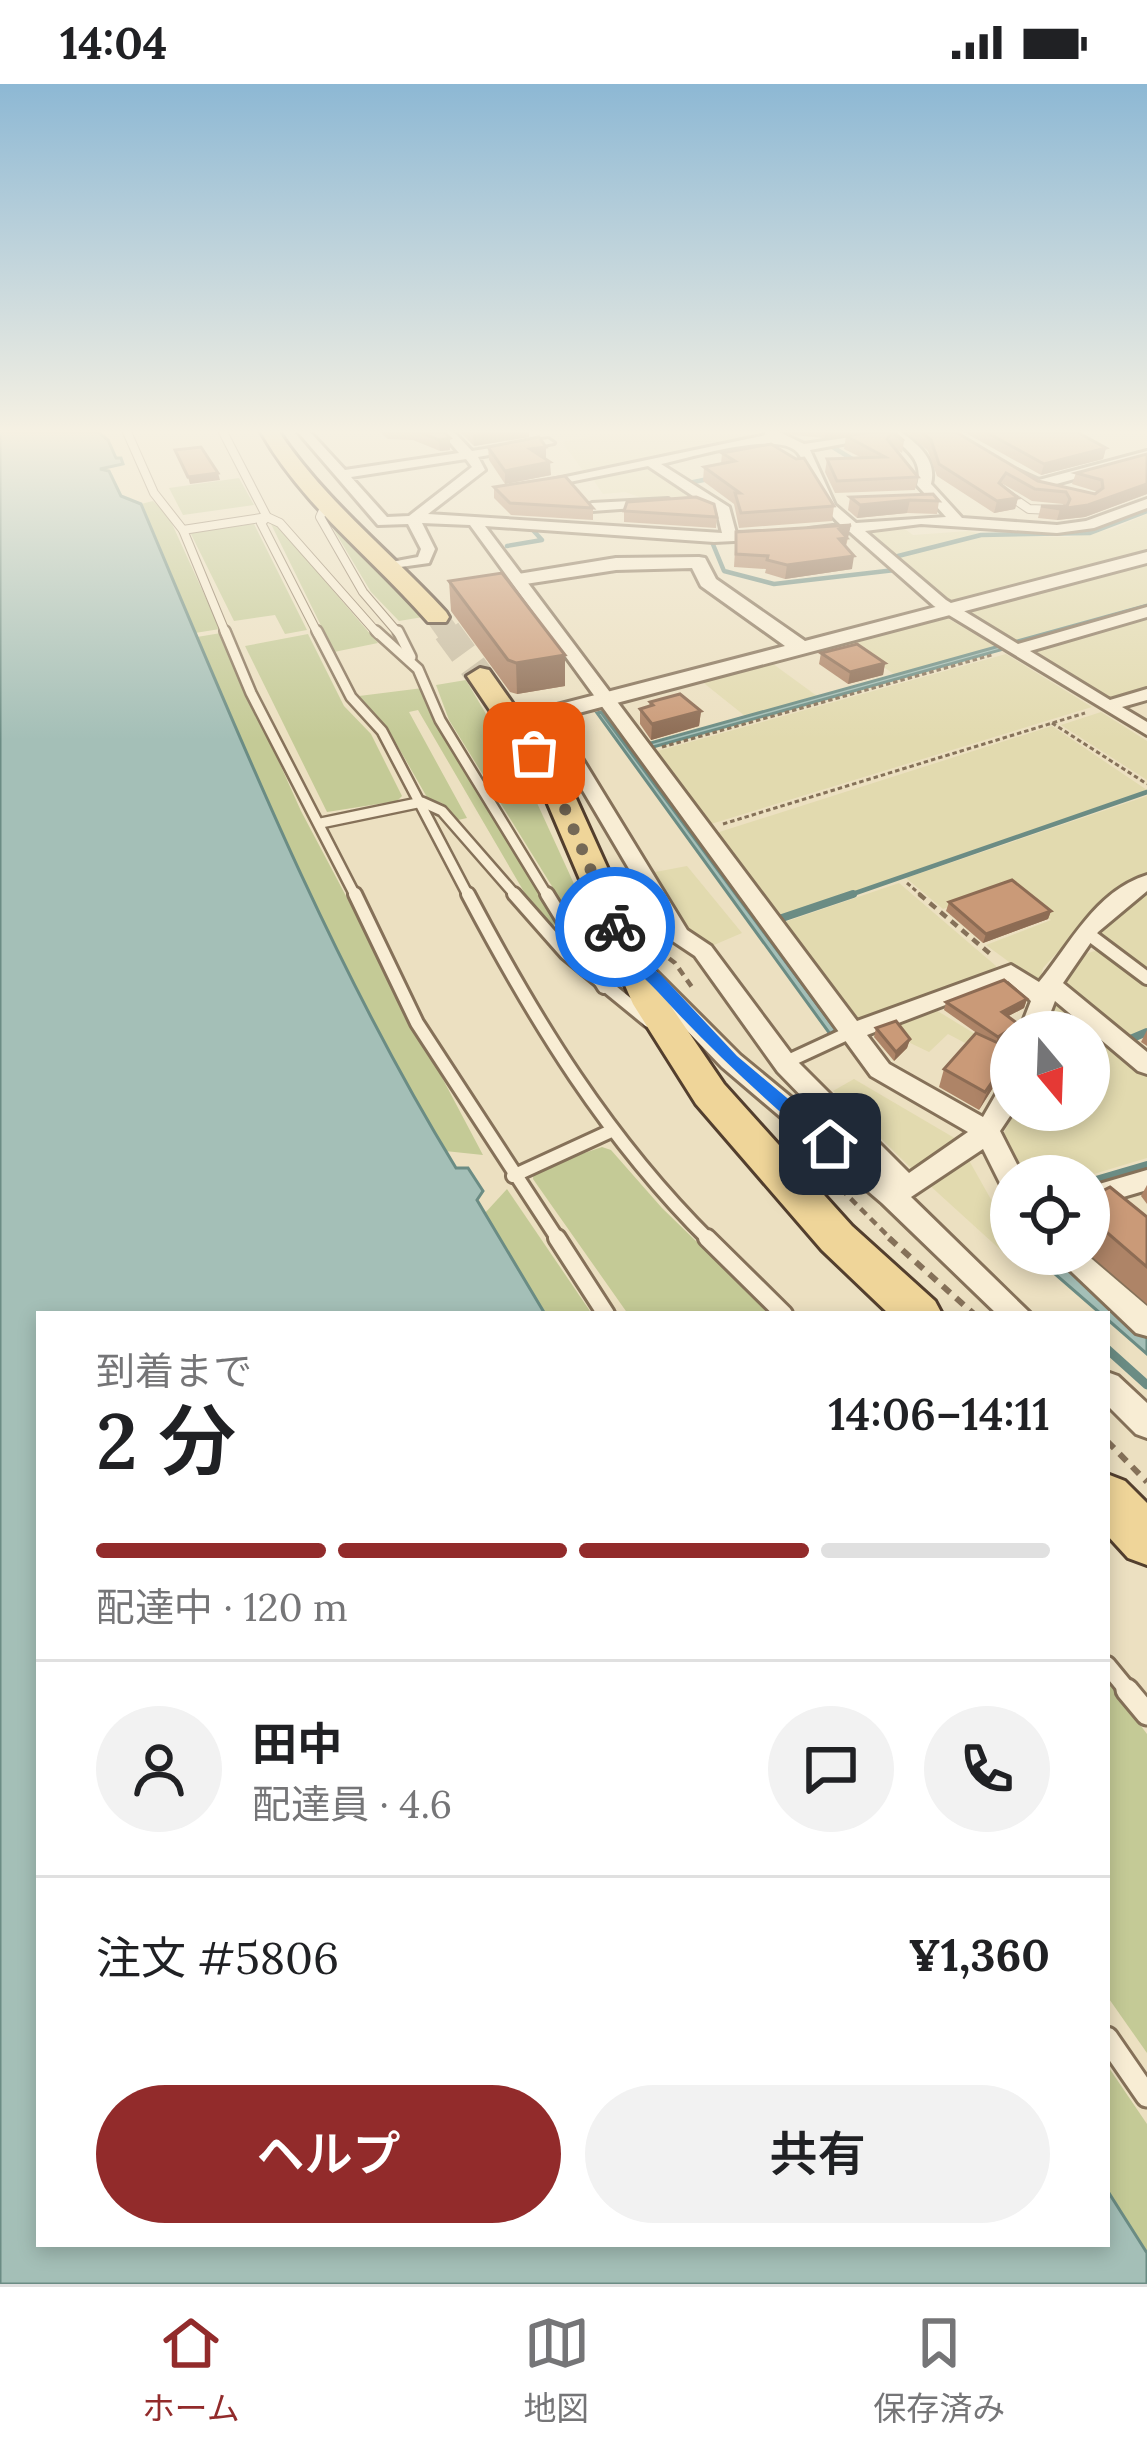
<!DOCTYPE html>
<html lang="ja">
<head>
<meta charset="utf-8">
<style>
  body { margin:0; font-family:Lora,"Noto Sans JP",serif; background:#f2f2f2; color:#202124; height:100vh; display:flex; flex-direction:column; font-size:45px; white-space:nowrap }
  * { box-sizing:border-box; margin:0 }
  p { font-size:39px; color:#757577 }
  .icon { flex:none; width:66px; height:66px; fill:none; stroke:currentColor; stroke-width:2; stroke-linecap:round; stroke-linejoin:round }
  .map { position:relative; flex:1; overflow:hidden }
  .sheet { position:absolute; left:36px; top:1227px; width:1074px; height:936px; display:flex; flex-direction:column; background:#fff; border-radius:0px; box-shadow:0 6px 18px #0003 }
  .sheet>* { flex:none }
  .needle { width:78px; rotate:161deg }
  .buttons { position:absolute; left:990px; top:927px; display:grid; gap:24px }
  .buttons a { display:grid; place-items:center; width:120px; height:120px; border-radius:50%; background:#fff; box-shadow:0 6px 18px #0003; font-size:60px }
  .pin { position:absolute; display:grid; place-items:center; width:102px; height:102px; color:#fff; margin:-51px; border-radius:24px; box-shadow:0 6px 18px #0006 }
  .courier { position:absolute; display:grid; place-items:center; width:120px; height:120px; margin:-60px; border:9px solid #1a73e8; border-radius:50%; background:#fff; color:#222; box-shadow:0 3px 15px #0007 }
  .summary em { font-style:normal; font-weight:600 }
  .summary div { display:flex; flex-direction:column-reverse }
  .summary { display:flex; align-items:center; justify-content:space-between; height:204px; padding:0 60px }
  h1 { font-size:78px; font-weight:600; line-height:90px }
  .bar { display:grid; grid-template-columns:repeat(4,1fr); gap:18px 12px; align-content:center; height:144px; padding:0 60px }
  .bar i { height:15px; border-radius:9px; background:#e0e0e0 }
  .bar .current { background:#922b2b }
  .bar p { grid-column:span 4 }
  .line { display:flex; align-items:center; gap:30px; padding:0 60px; border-top:3px solid #e0e0e0 }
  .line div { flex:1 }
  .round { display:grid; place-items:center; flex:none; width:126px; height:126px; border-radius:63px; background:#f2f2f2 }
  .action { display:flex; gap:24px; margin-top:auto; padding:24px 60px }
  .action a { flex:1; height:138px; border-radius:72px; background:#922b2b; color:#fff; font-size:48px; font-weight:600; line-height:138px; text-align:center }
  .action a+a { background:#f2f2f2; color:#202124 }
  .status { display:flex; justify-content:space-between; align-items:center; height:84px; padding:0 60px; background:#fff; direction:ltr }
  .status svg { height:33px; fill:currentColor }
  .tab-bar { display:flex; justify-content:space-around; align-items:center; height:168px; border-top:3px solid #e0e0e0; background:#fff; font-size:33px; color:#757577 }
  .tab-bar a { display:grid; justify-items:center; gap:6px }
  .tab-bar .current { color:#922b2b }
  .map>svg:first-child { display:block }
</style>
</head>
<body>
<div class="status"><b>14:04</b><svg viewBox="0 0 49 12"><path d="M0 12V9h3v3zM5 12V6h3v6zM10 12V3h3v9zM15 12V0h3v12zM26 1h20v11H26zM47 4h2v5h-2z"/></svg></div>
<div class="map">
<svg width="1147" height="2200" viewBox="0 0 1147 2200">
  <rect width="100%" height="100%" fill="#ece0c1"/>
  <!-- farmland -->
  <g fill="#e2daaf">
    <path d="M616,348H761L769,352L584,388L562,358Z"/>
    <path d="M647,383L695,413L651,417L625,408L603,410L592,394Z"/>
    <path d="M1147,430V466L948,518L865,446L901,442L913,451L968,447L992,452L1069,453L1112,445Z"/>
    <path d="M1147,477V521L1011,558L961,526Z"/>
    <path d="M1147,530V605L1111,616L1024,567Z"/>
    <path d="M942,531L996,563L895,591L846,556Z"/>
    <path d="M1006,570L1092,623L711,740H706L654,668Z"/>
    <path d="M769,577L817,612L745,632L700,596Z"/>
    <path d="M1101,628L1147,657V696L1061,641Z"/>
    <path d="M1052,642L1147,706L775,835L713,750Z"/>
    <path d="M1147,712V791L1103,818L1043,884L1039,900L986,861L1051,836L1009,802L943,825L906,794Z"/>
    <path d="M687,782L742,849L707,864L687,849L650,789Z"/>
    <path d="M899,799L996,882L995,887L855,942L779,840Z"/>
    <path d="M1141,810L1147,811V888L1096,850L1116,828Z"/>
    <path d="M1101,865L1147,899V944L1124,954L1059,899L1079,872Z"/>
    <path d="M1058,913L1147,987V1074L1087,1092H1021L1000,1056L1016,1026H1089V948H1041L1051,916Z"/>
    <path d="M931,923L1011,972L1009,982L948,950L929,968L906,957L894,937Z"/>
    <path d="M854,995L963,1059L917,1090L833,1007Z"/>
    <path d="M966,1071L1011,1151V1170L1027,1172L1015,1179L927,1099Z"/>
  </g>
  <!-- green -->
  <g fill="#c4ca96">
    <path d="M239,394L254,421L183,431L169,404Z"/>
    <path d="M153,417L168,431L220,545L195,549L141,420Z"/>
    <path d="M254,440L307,546L285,550L275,531L234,537L190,448Z"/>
    <path d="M271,440H276L378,559L334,568Z"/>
    <path d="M331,441H335L423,533L399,537L371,508Z"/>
    <path d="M221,549L301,727L483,1071L445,1067C346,905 271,728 197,553Z"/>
    <path d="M308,550L344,622L371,650L402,712L397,717L327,728L245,562Z"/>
    <path d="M466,596L532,708L618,896H610L449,636L436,601Z"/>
    <path d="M423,604L433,637L559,840L552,842L527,813L418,626L409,628L467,734L458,736L442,719L428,715L389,647L359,612Z"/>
    <path d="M602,1063L611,1066L662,1124L771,1230H628L533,1095L534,1086Z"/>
    <path d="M507,1105L592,1230H545L485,1129Z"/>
    <path d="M1107,1597L1147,1650V1969L1107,1912Z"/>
    <path d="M1107,1981L1147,2040V2169L1107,2106Z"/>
  </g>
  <!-- water -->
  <g fill="#a4bfb7" stroke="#6b8c84" stroke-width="3">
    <path d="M0,348H98L108,356L116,374H121L123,380L100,385L109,387L121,412L141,420C236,645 328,875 456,1084H468L483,1107L477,1116L545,1230H39V2160H1107V2106L1147,2169V2200H0Z"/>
    <path d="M1147,521V525L646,665L643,661Z"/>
    <path d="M601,628L630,667L836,946L830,950L597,629Z"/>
    <path d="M1032,1170H1054L1147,1250V1270L1107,1235V1230H1101Z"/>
  </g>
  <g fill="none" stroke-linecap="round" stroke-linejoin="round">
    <!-- stream-far2 -->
    <g stroke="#6b8c84" stroke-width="4.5">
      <path d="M823,364L831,362L857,378"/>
      <path d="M689,399L713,394"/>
      <path d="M702,457L712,458L724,487L774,500L895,486"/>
      <path d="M507,462L542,456L531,444L538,445"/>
      <path d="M898,472L981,451L1090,449L1147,427"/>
      <path d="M951,532L981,550"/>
      <path d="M844,813L1147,708"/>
    </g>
    <!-- stream-far1 -->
    <g stroke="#6b8c84" stroke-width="8">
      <path d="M776,836L853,810"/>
      <path d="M1128,956L1147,948"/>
      <path d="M1089,1098L1147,1081"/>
    </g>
    <!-- stream -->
    <path stroke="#6b8c84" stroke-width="9" d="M1107,1265L1147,1301"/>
    <!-- primary-tunnel-far1 -->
    <path stroke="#c7bba0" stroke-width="22" stroke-dasharray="22 10" stroke-linecap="butt" d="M437,533L449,550"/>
    <!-- primary-tunnel -->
    <path stroke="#c7bba0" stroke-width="28" stroke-dasharray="28 15" stroke-linecap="butt" d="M447,547L480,592"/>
    <!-- service-far4 casing -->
    <g stroke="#857159" stroke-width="10">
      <g id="service-far4">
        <path d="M127,348L154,409L183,446L226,550"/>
        <path d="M223,348L267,433L261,439L318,550"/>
        <path d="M1004,408L1029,425L1054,426"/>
        <path d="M325,422L320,433L363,508L399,550"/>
        <path d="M183,446L267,433L280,439L378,550"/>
      </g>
    </g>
    <!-- service-far3 casing -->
    <g stroke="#857159" stroke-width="14">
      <g id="service-far3">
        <path d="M225,547L251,609L356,813"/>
        <path d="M317,547L351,613L382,647L469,813"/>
        <path d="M376,547L418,585L440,636L548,813"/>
        <path d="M398,547L411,573"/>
        <path d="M321,739L422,718L442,727L517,813"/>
      </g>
    </g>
    <!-- service-far2 casing -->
    <g stroke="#857159" stroke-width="18">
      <g id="service-far2">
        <path d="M355,810L417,939L559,1157"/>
        <path d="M468,810C535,937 607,1055 710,1157"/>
        <path d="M514,810L566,869L649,937"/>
        <path d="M547,810L604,903"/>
        <path d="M1087,849L1147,894"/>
        <path d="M784,979L851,948"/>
        <path d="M513,1092L611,1047"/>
      </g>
    </g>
    <!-- service-far1 casing -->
    <g stroke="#857159" stroke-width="22">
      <g id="service-far1">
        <path d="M557,1154L606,1230"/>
        <path d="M707,1154L784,1230"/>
        <path d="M1107,1581L1130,1609"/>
      </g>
    </g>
    <!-- service casing -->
    <g stroke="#857159" stroke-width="27">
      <g id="service">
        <path d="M1127,1606L1147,1630"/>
        <path d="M1107,1954L1147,2012"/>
      </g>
    </g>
    <!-- minor casing -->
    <g stroke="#857159" stroke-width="6">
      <g id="minor">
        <path d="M298,348H310L345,386L459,369L441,348H454L472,367L548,355L554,359L478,373L485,386L428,430L722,449L717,428L648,382L530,406L523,402L766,351L764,348H779L804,360L885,348L880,353L810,366L835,421L856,439L946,433L917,401C925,374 903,364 887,348H901C919,361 937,376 931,400L962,434L1057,441L1086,437L1147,415V424L1094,444L1057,449L921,440L865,447L946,516L1018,560L1147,523V533L1030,567L1110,616L1147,605V616L1122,623L1147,638V651L934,522L850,448L809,451V445L841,441C814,417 817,393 798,369C779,345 690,374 661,380L729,423L736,449L770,448L775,449V455L714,458L485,442L857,937L1011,881L1039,898C1070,861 1095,807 1147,791V807L1098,848L1063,899L1147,968V990L1138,987L1055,917L1043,948H1019L1031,917L1008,897L867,951L889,980L983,1033L1002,1000L1011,997L1014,1026L1000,1047L1023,1092H1011V1104L1001,1101L983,1065L911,1113L1031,1230H997L882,1119L722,983L626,883V873H642L740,971L849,1061L778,988L695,872L671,856L562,671L564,667L580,671L687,846L711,862L796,976L909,1089L968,1048L871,992L470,441L422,439L435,465L429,479L386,485V479L418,473L421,465L408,440L378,441ZM466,375L472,383L409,432L387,433L351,393Z"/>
        <path d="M1147,367V375L1038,405L1007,389L1014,385L1039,396Z"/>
        <path d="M668,415L663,422L592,427L585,423L592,419Z"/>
        <path d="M1147,1086V1106L1089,1123V1103Z"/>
        <path d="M1053,1170H1086L1147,1222V1252L1136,1249Z"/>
        <path d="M1107,1288L1118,1292L1147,1319V1354L1136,1350L1107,1321Z"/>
      </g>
    </g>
    <!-- tertiary casing -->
    <g stroke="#857159" stroke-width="6">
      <path id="tertiary" d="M1147,468V479L522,644H506L503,639L506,634L785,562L701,502L692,484L616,486L519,501L510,495L512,491L616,474L699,473L705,474L716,495L805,557Z"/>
    </g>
    <!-- primary casing -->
    <g stroke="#533f2e" stroke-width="6">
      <g id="primary">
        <path d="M261,348H279C326,418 389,466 446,528L449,533L446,538H428C372,474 303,422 261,348Z"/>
        <path d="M480,584L489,586L569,699L668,918L724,1000L852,1142L935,1217L942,1230H889L822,1166L696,1020L633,920L539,699L467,592Z"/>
        <path d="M1107,1390L1125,1397L1147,1419V1481L1128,1474L1107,1451Z"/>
      </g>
    </g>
    <!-- path-far2 -->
    <g stroke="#857159" stroke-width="3" stroke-dasharray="4.5 3" stroke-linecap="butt">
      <path d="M1052,639L1147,700"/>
      <path d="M662,663L992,571"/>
      <path d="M723,740L1085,629"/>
      <path d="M907,799L923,813"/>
    </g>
    <!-- path-far1 -->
    <g stroke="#857159" stroke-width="4.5" stroke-dasharray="8 6" stroke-linecap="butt">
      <path d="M919,810L994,873"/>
      <path d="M658,866L675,879L694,906"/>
      <path d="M821,1085L893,1157"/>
    </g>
    <!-- path -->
    <g stroke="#857159" stroke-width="6" stroke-dasharray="10 8" stroke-linecap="butt">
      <path d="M889,1154L974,1230"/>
      <path d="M1107,1357L1147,1398"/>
    </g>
    <!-- service-far4 -->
    <use href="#service-far4" stroke="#f8edd4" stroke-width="8"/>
    <!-- service-far3 -->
    <use href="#service-far3" stroke="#f8edd4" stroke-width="9"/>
    <!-- service-far2 -->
    <use href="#service-far2" stroke="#f8edd4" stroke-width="12"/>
    <!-- service-far1 -->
    <use href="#service-far1" stroke="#f8edd4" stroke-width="16"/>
    <!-- service -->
    <use href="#service" stroke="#f8edd4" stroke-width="21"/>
    <!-- minor -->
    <use href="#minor" fill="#f8edd4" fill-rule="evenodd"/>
    <!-- tertiary -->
    <use href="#tertiary" fill="#f8edd4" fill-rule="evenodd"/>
    <!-- primary -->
    <use href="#primary" fill="#efd599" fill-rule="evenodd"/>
  </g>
  <!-- wall -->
  <g fill="#ae8467">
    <path d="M380,348H444L450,354V366L440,367L413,356L388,355Z"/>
    <path d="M460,348H529V353L474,362Z"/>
    <path d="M785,348H894L904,357L902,369L894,364L918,393L915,406L835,409L825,388L827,375L862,374L844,365L846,352L863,349L825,354L793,351Z"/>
    <path d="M907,348H956L1038,397L1095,410L1098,408L1072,400L1076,389L1147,370V410L1085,433L1057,436L1038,434L1041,422H1064L1063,420L1032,417L1003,400L1002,402L1018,414L1015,425L994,429L937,392L928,367Z"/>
    <path d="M964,348H1077L1106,364L1103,375L1041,391Z"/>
    <path d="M488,363L546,375L551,391L505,400L489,376Z"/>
    <path d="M722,369L834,422L832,437L739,444L734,420L703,397L704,383L721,380Z"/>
    <path d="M494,403L593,424V436L511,431L494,414Z"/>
    <path d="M933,410L939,417L937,430L907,429L857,434L848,426L850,413Z"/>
    <path d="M624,427L717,433L716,444L624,438Z"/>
    <path d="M736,448L848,454L846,462L852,485L785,495L765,489L766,485L734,483Z"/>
    <path d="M449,497L565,602L517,610L510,608L451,527Z"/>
    <path d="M821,569L885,579L883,591L848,600L819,580Z"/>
    <path d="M650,618L701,627L699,642L651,656L640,640V625L649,622Z"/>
    <path d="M949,818L1051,827L1048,835L983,859L946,827Z"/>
    <path d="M1027,915L1024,924L1008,932L1018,940L1016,948H1011V952L999,960L1006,983L979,1026L939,1003L944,985L978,950L944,926L946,918Z"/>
    <path d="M876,944L910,955L907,964L894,977L874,953Z"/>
    <path d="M1147,946V962L1141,958Z"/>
    <path d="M1147,1101V1120L1141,1112Z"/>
    <path d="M1089,1114L1147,1133V1220L1089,1170Z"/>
  </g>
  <!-- shaded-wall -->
  <g fill="#8d6c54">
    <path d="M493,348H529V353L474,362L473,351Z"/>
    <path d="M826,348H877L825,354Z"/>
    <path d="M450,354V366L440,367L439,356Z"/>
    <path d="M546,363V376L530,365Z"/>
    <path d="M1106,364L1103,375L1041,391L1044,380Z"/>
    <path d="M550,378L551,391L505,400V387Z"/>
    <path d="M218,389L220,396L190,400L188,393Z"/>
    <path d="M1147,400V410L1085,433L1057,436L1060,425Z"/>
    <path d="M1018,414L1015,425L994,429L997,417Z"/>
    <path d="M910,416L907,429L857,434L860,421Z"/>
    <path d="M851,441L848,454H847L845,467L837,458L839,445Z"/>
    <path d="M854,472L852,485L785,495L787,481Z"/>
    <path d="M565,571V602L517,610L516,579Z"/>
    <path d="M885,579L883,591L848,600L850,588Z"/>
    <path d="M701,627L699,642L651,656L652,640Z"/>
    <path d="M1051,827L1048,835L983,859L986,850Z"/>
    <path d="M1027,915L1024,924L999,937L1002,928Z"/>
    <path d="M1018,940L1016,948H1011V952L995,962L998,953Z"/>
    <path d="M910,955L907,964L894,977L896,968Z"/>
    <path d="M1011,968L1006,983L979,1026L999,982Z"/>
  </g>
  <!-- building -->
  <g fill="#ca9a78" stroke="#8d6c54" stroke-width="3">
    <path d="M419,348H444L450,354L439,356Z"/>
    <path d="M873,348H894L904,357L892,349L887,355L918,393L837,397L827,375L885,373L846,352Z"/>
    <path d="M921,348H956L1038,397L1095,410L1103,404L1102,396L1076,389L1147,370V400L1088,421L1060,425L1041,422H1067L1070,415L1066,408L1035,405L1006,389L999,399L1018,414L997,417L939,380L931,356Z"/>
    <path d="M986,348H1077L1106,364L1044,380Z"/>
    <path d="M539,353L546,363L530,365L550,378L505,387L488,363Z"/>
    <path d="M771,360L796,375L804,374L834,422L741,429L735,409H740L704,383L735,377L722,369Z"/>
    <path d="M201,363L218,389L188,393L175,366Z"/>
    <path d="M565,392L593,424L510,419L494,403Z"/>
    <path d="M933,410L939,417L910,416L860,421L850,413Z"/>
    <path d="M696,413L714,420L717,433L624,427L627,418Z"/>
    <path d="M851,441L839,445L847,454L839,455L854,472L787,481L767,476L768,472L736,470V448Z"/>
    <path d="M502,489L565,571L516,579L508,576L449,497Z"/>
    <path d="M857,560L885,579L850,588L821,569Z"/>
    <path d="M680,610L701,627L652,640L640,625L653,621L650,618Z"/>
    <path d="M1012,796L1051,827L986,850L949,818Z"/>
    <path d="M1004,896L1027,915L1002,928L1018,940L998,953L946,918Z"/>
    <path d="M896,937L910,955L896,968L876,944Z"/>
    <path d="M976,949L1011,965V968L999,982L1002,984L985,1008L944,985Z"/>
    <path d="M1110,1103L1147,1133V1183L1089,1133V1114Z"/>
  </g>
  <!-- sky -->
  <linearGradient id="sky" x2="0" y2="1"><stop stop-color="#8db8d4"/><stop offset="0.53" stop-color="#f6f1e3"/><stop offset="1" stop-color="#f6f1e3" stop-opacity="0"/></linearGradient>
  <rect width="1147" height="656" fill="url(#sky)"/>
  <!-- route -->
  <path fill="#1a73e8" d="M615,838L623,843L634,870L661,891L737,972L836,1055V1065H823C764,1015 710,965 658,908C633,881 622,881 607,843Z"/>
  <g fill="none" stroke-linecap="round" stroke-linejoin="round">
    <!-- done -->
    <path stroke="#756956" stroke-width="12" stroke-dasharray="0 21.6" d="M534,669L554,699L615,843"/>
  </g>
</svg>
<div class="buttons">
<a><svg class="needle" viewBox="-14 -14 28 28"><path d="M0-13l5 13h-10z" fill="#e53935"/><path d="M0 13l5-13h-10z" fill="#757577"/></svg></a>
<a><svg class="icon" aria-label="locate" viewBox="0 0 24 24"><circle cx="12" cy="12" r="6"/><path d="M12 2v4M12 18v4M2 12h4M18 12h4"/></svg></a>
</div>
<div class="pin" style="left:534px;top:669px;background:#ea580c"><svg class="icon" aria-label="bag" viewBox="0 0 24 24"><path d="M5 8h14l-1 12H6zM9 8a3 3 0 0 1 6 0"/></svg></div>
<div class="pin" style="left:830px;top:1060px;background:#1f2937"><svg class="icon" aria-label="home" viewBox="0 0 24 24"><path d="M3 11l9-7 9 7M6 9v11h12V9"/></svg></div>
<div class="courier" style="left:615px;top:843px"><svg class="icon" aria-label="bike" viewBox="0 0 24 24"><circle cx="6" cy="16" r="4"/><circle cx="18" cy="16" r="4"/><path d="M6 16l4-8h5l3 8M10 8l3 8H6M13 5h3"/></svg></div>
<section class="sheet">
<div class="summary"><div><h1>2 分</h1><p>到着まで</p></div><em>14:06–14:11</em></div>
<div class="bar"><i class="current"></i><i class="current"></i><i class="current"></i><i></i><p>配達中 · 120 m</p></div>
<div class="line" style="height:216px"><a class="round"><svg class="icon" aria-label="person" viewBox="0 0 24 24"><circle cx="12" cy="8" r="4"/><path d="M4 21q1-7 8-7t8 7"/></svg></a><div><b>田中</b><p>配達員 · 4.6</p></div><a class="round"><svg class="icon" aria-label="chat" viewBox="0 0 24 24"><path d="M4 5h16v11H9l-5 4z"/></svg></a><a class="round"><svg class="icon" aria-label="phone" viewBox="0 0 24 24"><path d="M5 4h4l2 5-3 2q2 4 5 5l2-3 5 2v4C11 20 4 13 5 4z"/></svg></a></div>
<div class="line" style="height:156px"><div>注文 #5806</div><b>¥1,360</b></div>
<div class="action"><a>ヘルプ</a><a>共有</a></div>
</section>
</div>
<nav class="tab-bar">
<a class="current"><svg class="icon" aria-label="home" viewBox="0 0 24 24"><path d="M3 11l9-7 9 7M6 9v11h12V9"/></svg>ホーム</a>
<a><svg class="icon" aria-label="map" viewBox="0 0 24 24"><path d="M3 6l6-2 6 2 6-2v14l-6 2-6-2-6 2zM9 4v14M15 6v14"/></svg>地図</a>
<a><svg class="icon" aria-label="saved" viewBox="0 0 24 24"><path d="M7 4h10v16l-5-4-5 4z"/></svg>保存済み</a>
</nav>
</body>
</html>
